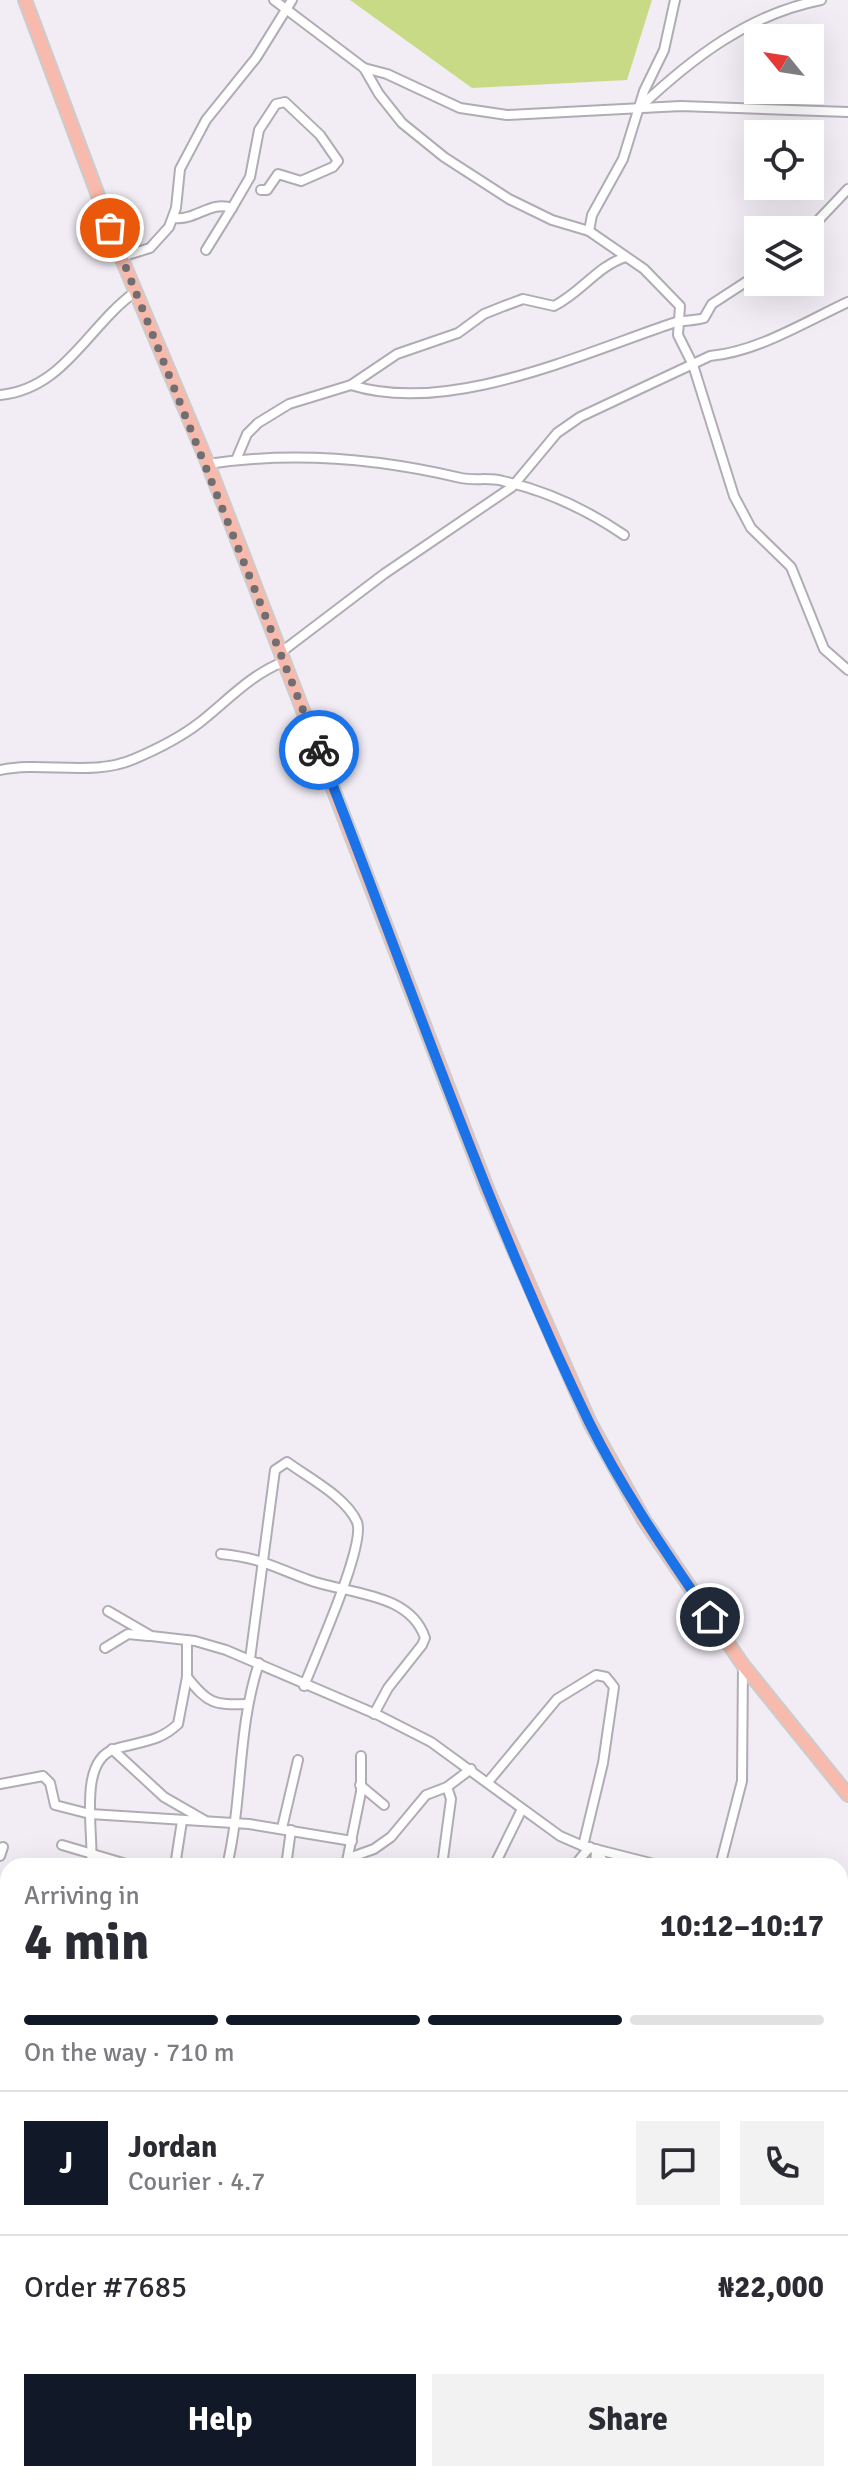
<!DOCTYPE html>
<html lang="en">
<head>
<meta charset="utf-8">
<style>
  body { margin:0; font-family:Signika,sans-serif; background:#f2f2f3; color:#2b2b33; height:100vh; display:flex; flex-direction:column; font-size:30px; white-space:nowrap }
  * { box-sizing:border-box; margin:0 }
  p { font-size:26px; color:#7c7c81 }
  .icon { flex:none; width:44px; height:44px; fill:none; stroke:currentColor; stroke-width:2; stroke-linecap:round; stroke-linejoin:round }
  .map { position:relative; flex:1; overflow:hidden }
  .side { position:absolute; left:0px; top:1858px; width:848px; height:624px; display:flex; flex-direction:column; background:#fff; border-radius:24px 24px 0 0; box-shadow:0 8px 32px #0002 }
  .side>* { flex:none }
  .needle { width:52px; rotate:300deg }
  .tools { position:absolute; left:744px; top:24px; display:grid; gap:16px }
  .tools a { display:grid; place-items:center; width:80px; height:80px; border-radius:0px; background:#fff; box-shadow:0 8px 32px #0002; font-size:40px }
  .pin { position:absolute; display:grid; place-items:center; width:68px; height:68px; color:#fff; margin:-34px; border:4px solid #fff; border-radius:50%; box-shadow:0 2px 8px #0007 }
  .courier { position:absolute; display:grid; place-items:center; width:80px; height:80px; margin:-40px; border:6px solid #1a73e8; border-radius:50%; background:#fff; color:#222; box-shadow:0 2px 10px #0007 }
  .headline em { font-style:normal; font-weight:800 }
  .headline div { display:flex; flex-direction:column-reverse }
  .headline { display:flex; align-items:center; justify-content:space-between; height:136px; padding:0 24px }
  h1 { font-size:52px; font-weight:800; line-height:60px }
  .bar { display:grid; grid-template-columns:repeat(4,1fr); gap:12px 8px; align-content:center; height:96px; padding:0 24px }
  .bar i { height:10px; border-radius:6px; background:#e1e1e2 }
  .bar .current { background:#111827 }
  .bar p { grid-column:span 4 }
  .line { display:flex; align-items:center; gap:20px; padding:0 24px; border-top:2px solid #e1e1e2 }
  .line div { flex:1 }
  .round { display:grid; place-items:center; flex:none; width:84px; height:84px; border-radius:0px; background:#f2f2f3 }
  .cta { display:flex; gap:16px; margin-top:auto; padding:16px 24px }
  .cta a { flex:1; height:92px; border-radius:0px; background:#111827; color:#fff; font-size:32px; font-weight:800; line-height:92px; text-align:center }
  .cta a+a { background:#f2f2f3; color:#2b2b33 }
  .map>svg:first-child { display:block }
</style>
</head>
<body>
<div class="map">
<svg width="848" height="2482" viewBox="0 0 848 2482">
  <rect width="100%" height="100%" fill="#f2edf5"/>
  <!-- education -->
  <path fill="#f4e2d1" d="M848,2275V2482H739L743,2474H840V2290Z"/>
  <!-- green -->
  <path fill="#c9da86" d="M350,0H652L627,80L472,88Z"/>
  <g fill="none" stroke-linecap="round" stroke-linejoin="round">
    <!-- minor casing -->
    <g stroke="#b0acb4" stroke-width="12">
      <g id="minor">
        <path d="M274,0L364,68L379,94L402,123L444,157L509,199L552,220L589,231L644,269L680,306L678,335L693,365L734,496L751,528L791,567L824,649L848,670"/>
        <path d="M364,68L387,74L460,108L507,115L681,106L848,112"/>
        <path d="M639,108C692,58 749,14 821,0"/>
        <path d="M232,208L250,177L259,130L276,104L285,102L320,135L338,161L333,167L301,181L278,174L267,190H261"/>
        <path d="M174,218C195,221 211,200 232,208L206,250"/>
        <path d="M809,230L848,189"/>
        <path d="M589,231L592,215L623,159L644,91L664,50L675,0"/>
        <path d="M121,257L150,248L169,227L176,208L180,169L206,120L256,58L292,0"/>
        <path d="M351,385C448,416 581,354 673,323C684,320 694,321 704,318L712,304L758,274"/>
        <path d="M0,395C64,389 87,327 135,292"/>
        <path d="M236,460L247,434L258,423L289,404L351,385L397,354L458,333L484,314L504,306L523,299L554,306C582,292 597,266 626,257"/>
        <path d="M208,464C293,451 377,458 461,478C475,481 489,477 503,481C547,491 586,509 624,535"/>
        <path d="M280,653L384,574L512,487L557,433L580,417L710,356C757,352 805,322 848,302"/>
        <path d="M0,770C43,761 93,777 134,759C155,750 181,737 199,723C226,702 250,675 283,662"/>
        <path d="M221,1554C262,1558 273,1567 309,1580C347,1594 410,1592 425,1638L422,1645L388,1688L374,1714"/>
        <path d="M108,1611L151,1636L195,1641L226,1650L378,1715L431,1742L560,1836L583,1846L662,1866"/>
        <path d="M105,1648L128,1634L148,1636"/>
        <path d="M250,1659L275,1470L287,1462C309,1478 346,1497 357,1522C366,1545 315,1657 304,1686"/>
        <path d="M187,1677C208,1704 214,1705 247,1704"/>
        <path d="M112,1749L164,1797L204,1820"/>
        <path d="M488,1782L557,1699L596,1675L606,1677L614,1687L603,1763L583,1846"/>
        <path d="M0,1784L43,1776L50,1783L55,1805L90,1814L249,1824L352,1841"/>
        <path d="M360,1785L384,1805"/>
        <path d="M282,1828L298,1760"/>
        <path d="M62,1845L133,1866"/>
        <path d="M596,1849L606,1866"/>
        <path d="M0,1856L3,1847"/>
        <path d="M349,1858L374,1849L391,1837L426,1795L447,1787L471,1769"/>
        <path d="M91,1866C95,1837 76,1761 115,1749C140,1741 158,1743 178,1724L187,1677V1640"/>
        <path d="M175,1866L182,1821"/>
        <path d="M227,1866C243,1799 237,1729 259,1663"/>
        <path d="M286,1866L291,1830"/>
        <path d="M346,1866L361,1792V1756"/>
        <path d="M442,1866L451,1799L447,1787"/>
        <path d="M494,1866L522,1809"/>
        <path d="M574,1866L590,1847"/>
        <path d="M595,1866L596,1850"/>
        <path d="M720,1866L742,1781L743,1666"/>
        <path d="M840,1918L848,1920"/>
        <path d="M0,1942L8,1944"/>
        <path d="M0,1987L8,1990"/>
        <path d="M0,2142L8,2143"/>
        <path d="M0,2223L8,2225"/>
        <path d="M95,2482L98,2474"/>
      </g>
    </g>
    <!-- primary casing -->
    <g stroke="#ccc" stroke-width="16">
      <g id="primary">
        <path d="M840,2135L848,2124"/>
        <path d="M651,2482L654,2474"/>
      </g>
    </g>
    <!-- trunk casing -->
    <g stroke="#ccc" stroke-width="16">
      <path id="trunk" d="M25,0L121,257L208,464L488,1191L590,1423L644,1520L743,1665L848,1795"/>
    </g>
    <!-- minor -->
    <use href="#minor" stroke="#fff" stroke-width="8"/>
    <!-- primary -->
    <use href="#primary" stroke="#facbc1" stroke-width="12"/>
    <!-- trunk -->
    <use href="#trunk" stroke="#f8baac" stroke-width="12"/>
  </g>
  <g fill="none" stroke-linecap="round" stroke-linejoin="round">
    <!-- done -->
    <path stroke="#716e72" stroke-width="8" stroke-dasharray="0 14.4" d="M110,228L319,750"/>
    <!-- route -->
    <path stroke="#1a73e8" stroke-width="10" d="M319,750C407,974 484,1205 589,1422C623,1491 667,1554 710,1617"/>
  </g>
</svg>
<div class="tools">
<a><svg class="needle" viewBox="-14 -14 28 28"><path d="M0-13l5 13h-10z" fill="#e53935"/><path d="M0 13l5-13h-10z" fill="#7c7c81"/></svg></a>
<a><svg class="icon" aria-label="locate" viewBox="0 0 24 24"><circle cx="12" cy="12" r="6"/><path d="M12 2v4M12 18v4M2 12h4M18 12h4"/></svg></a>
<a><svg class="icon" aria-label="layers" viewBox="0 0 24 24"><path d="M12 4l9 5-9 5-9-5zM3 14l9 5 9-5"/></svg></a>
</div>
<div class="pin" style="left:110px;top:228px;background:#ea580c"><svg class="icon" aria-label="bag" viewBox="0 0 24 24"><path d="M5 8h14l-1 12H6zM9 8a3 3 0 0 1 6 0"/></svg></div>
<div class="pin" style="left:710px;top:1617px;background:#1f2937"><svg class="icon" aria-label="home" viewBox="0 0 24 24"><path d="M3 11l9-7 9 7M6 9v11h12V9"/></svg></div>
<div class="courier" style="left:319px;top:750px"><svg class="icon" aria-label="bike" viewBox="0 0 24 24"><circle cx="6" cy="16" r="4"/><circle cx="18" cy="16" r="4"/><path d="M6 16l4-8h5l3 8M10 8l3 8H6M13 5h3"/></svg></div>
<section class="side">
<div class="headline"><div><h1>4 min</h1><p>Arriving in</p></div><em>10:12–10:17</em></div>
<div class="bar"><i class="current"></i><i class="current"></i><i class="current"></i><i></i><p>On the way · 710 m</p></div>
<div class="line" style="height:144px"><b class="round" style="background:#111827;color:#fff">J</b><div><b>Jordan</b><p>Courier · 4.7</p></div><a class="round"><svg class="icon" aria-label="chat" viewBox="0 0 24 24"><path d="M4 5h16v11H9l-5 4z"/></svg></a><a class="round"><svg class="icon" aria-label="phone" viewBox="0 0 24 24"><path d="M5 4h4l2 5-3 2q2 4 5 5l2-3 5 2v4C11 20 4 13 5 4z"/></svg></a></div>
<div class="line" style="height:104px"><div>Order #7685</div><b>₦22,000</b></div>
<div class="cta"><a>Help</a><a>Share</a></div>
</section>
</div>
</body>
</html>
